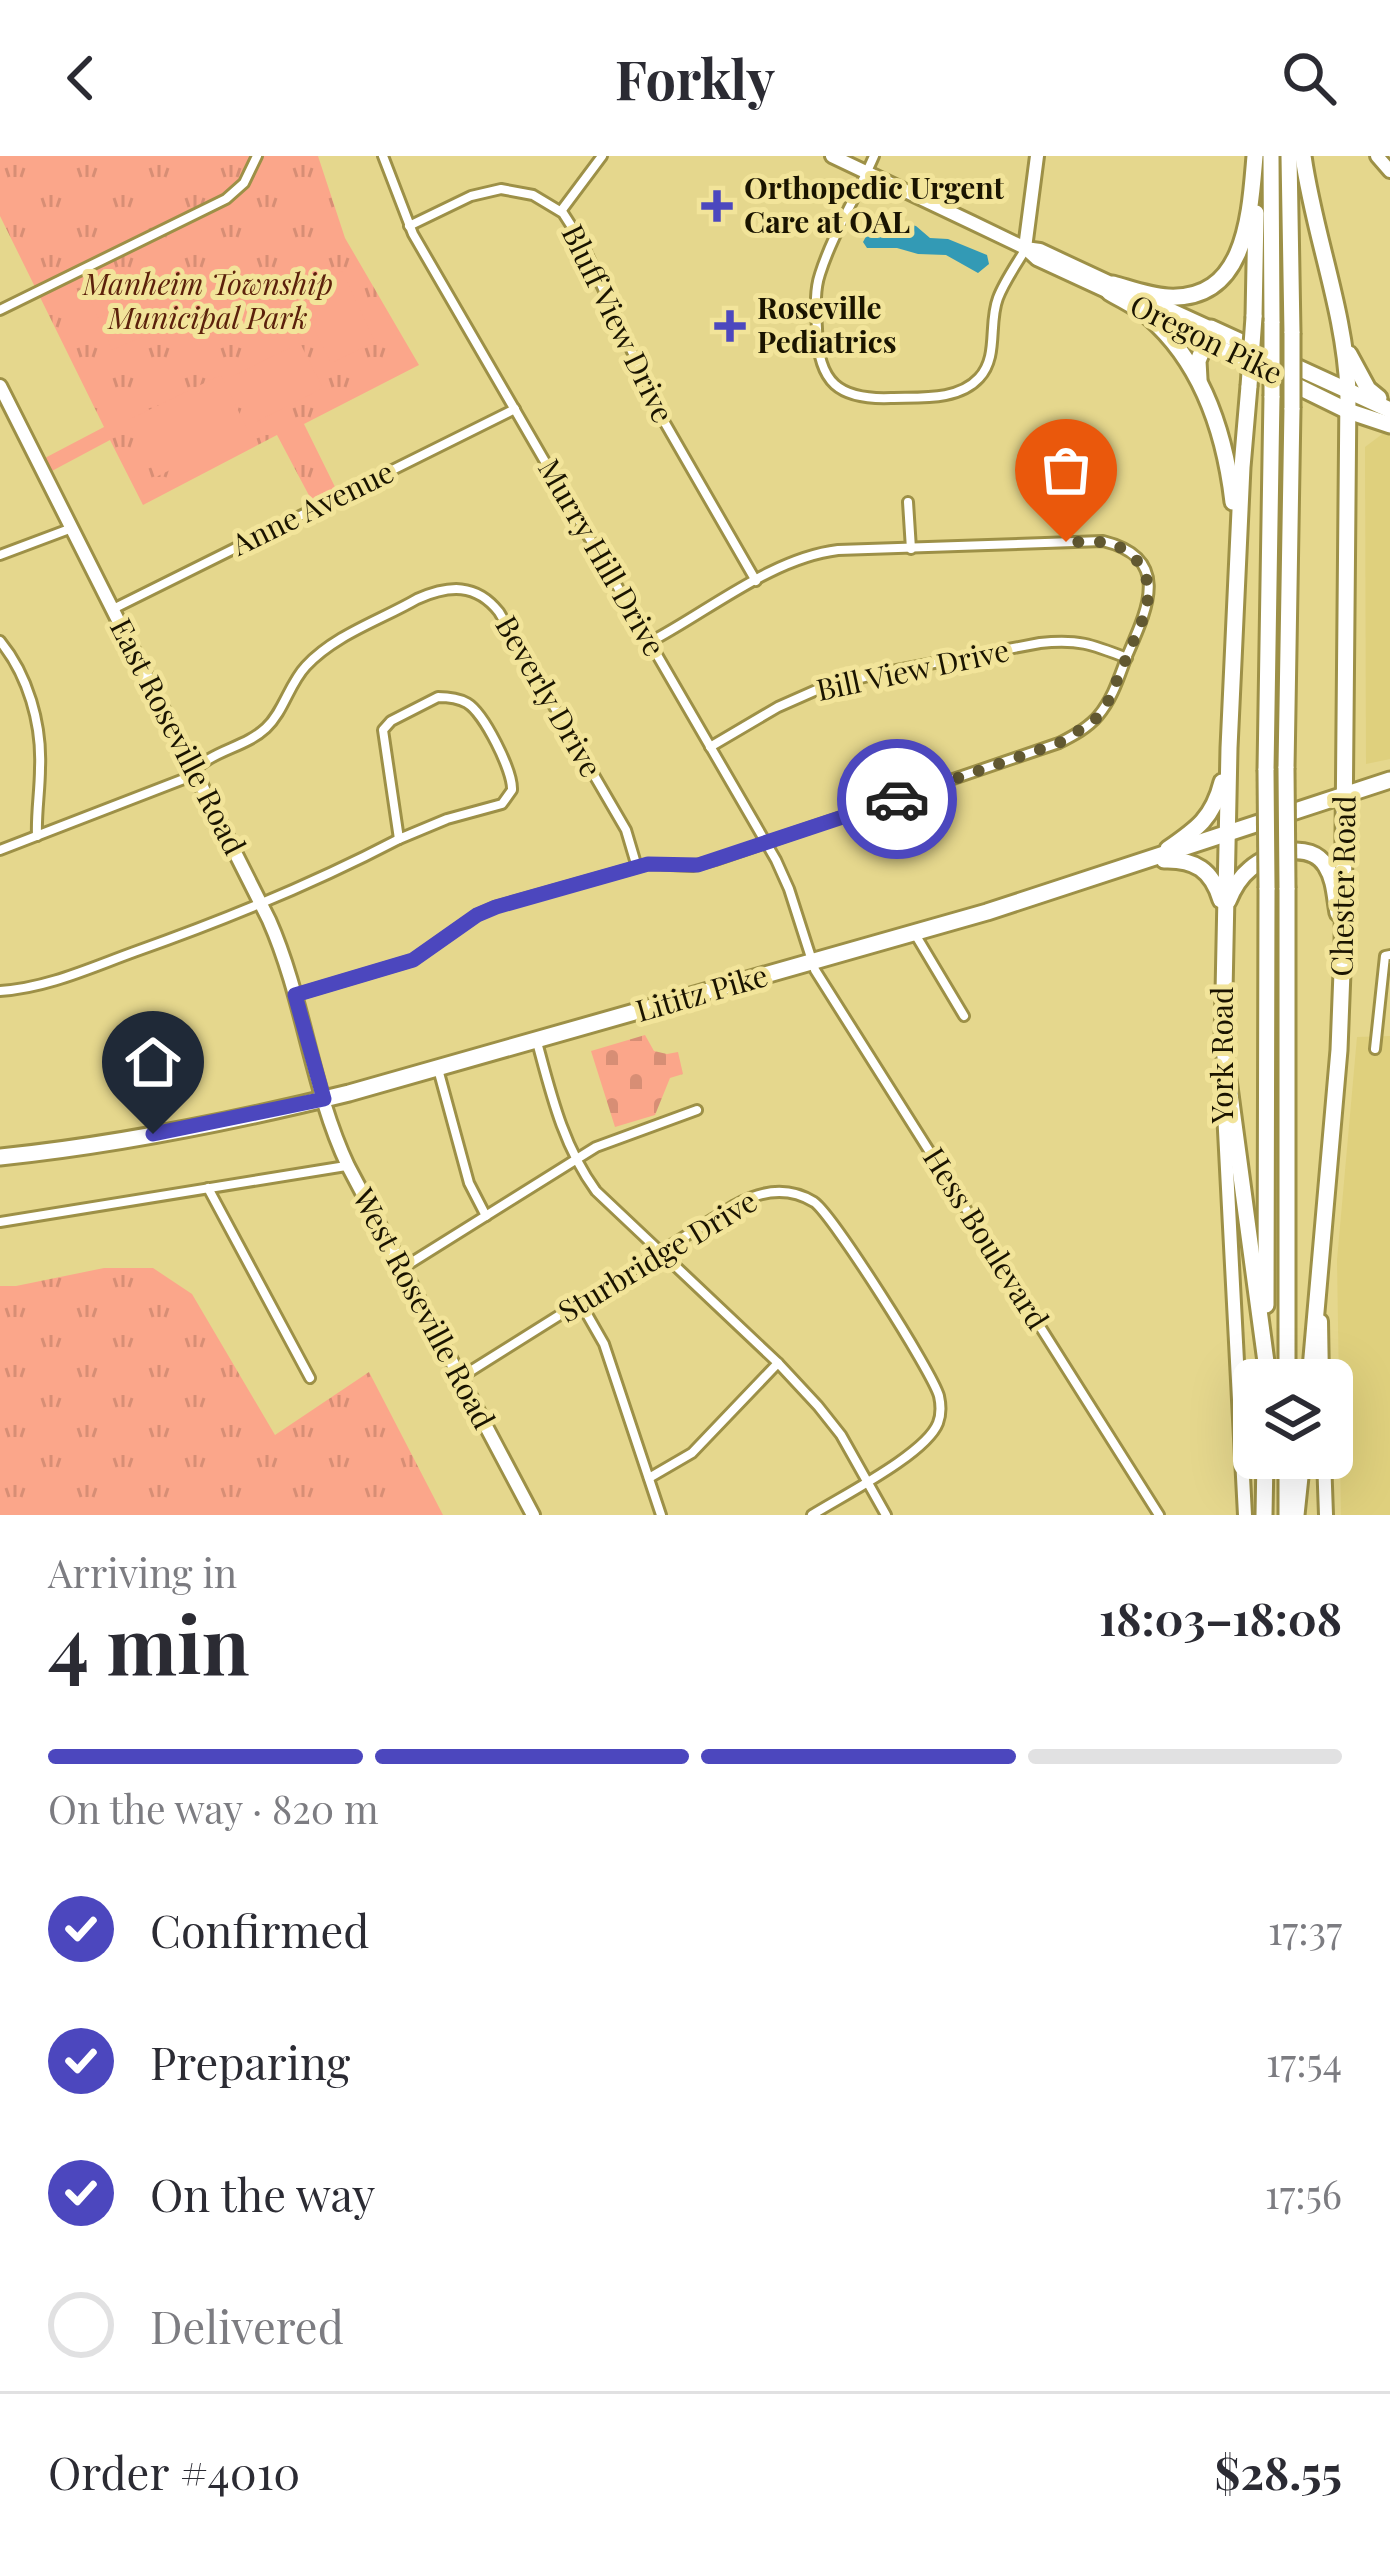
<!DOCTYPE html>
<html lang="en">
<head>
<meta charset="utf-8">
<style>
  body { margin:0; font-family:"Playfair Display",serif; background:#f7f7f7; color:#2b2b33; height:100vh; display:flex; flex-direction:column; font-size:45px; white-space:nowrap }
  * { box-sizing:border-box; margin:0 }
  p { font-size:39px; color:#7c7c81 }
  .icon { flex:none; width:66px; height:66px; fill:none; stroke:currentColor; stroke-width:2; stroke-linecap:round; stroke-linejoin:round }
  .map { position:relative; height:1359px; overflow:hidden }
  .panel { display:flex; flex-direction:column; background:#fff; flex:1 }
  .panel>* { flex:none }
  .controls { position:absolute; left:1233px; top:1203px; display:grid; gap:24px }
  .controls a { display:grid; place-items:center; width:120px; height:120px; border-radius:18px; background:#fff; box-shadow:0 12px 48px #0002; font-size:60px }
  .pin { position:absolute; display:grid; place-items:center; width:102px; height:102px; color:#fff; margin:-123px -51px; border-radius:50% 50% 50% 0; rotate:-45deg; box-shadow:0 0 12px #0007 }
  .pin .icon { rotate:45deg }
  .courier { position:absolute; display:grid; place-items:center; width:120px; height:120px; margin:-60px; border:9px solid #4c47be; border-radius:50%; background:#fff; color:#222; box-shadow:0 3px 15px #0007 }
  .overview em { font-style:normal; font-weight:700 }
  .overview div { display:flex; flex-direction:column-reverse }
  .overview { display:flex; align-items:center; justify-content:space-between; height:204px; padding:0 48px }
  h1 { font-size:78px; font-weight:700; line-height:90px }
  .bar { display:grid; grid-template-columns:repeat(4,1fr); gap:18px 12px; align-content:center; height:144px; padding:0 48px }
  .bar i { height:15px; border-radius:9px; background:#e1e1e2 }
  .bar .on { background:#4c47be }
  .bar p { grid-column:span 4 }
  .line { display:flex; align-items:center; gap:30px; padding:0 48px; border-top:3px solid #e1e1e2 }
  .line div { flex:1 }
  ol { padding:0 48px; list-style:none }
  li { display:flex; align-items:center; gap:36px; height:132px }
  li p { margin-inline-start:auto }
  li .icon { padding:12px; border-radius:50%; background:#4c47be; color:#fff; stroke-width:4 }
  li:last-child { color:#7c7c81 }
  li i { width:66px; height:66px; border:6px solid #e1e1e2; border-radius:50% }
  header { display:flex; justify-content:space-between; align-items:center; height:156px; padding:0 48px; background:#fff; font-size:54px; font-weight:700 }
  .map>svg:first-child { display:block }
</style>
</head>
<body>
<header><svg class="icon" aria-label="back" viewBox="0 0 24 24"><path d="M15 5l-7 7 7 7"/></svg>Forkly<svg class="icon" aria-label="search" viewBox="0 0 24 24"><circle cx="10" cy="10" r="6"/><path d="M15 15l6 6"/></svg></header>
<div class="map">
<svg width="1390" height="1359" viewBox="0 0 1390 1359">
  <defs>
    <pattern id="grass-tufts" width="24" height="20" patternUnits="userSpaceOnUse" patternTransform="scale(3)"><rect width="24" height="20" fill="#fba68a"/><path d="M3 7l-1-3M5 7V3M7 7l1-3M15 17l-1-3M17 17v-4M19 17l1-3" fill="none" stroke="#d78e75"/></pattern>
    <pattern id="cemetery-stones" width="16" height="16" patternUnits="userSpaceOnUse" patternTransform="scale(3)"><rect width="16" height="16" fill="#fba68a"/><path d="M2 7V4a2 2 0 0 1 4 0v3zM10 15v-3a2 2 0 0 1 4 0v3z" fill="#d78e75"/></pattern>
  </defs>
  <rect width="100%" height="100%" fill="#e5d78d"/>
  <!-- built -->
  <g fill="#dfd07d">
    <path d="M1385,276L1390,278V603L1366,608L1365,291Z"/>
    <path d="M1390,880V1359H1341L1337,1104L1357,881Z"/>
  </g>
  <!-- grass -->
  <g fill="url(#grass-tufts)">
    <path d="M0,0H318L345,82L419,209L304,268L337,335L313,347L277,279L143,349L110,284L50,316L43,303L104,271L0,60Z"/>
    <path d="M104,1112H153L192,1138L275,1279L369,1216L443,1359H0V1130H16Z"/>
  </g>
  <!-- cemetery -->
  <path fill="url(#cemetery-stones)" d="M645,879L654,895L667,898L678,896L683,918L670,922L655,959L615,971L591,895Z"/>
  <!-- pitch -->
  <g fill="#fba68a">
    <path d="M342,115L375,186L331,207L297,137Z"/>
    <path d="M128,119L139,144L98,162L88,136Z"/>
    <path d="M142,151L153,176L112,194L102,169Z"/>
    <path d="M300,187L323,232L254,267L231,221Z"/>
    <path d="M221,219L248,275L156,321L128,264Z"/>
  </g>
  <!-- water -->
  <path fill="#339ab5" d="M887,63L916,70L930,82L948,83L987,99L989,108L978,117L946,99L918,98L897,92H867L863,86L870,73Z"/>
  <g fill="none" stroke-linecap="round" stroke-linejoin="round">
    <!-- street casing -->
    <g stroke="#9d9047" stroke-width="14">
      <g id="street">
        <path d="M383,0L413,78L776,704L789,733L815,814L1159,1359"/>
        <path d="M874,0C857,40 833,77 820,118C814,136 816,155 817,173C818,227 839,244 891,242C920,241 958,245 979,222C999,201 988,168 998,142C1004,126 1016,109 1025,94"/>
        <path d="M561,55L602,0"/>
        <path d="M409,70L471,40L501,33L533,39L563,57L581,85L665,267L756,425"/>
        <path d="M0,154L226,43L244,27L257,0"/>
        <path d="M908,346L911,393"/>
        <path d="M0,399L72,372"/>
        <path d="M113,453L515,253"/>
        <path d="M0,485C28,519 42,568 40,612C40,635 36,657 37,680"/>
        <path d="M438,541C449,541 458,542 467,547C484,557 513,615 512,634L502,648L447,663L399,683L383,574L391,565Z"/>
        <path d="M710,591L778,551L821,532L876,518L1040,487C1078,483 1091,488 1127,502"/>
        <path d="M0,694L189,621C210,593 242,594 266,572C284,555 289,528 306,510C336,478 381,464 417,443C449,429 476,427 499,456L626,674L637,711"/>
        <path d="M915,778L964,860"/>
        <path d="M0,835C47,832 90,812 134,796C225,764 313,728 399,683"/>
        <path d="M295,839L413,804L477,759L495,751L648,708L693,710L715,704L1059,587C1073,580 1088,572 1098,560C1113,542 1119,521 1127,500C1147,454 1173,402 1103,385L838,394C772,402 709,455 650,486"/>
        <path d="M537,886C551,938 563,990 596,1035L778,1207L818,1250L841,1279L886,1359"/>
        <path d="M1375,893L1385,800L1390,799"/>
        <path d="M438,913L469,1027L486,1060"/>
        <path d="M208,1032L310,1222"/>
        <path d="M0,1066L346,1010"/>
        <path d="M401,1113L596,991L697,954"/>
        <path d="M580,1146L604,1188L661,1359"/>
        <path d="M461,1221L735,1049C760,1035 788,1030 814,1046C832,1058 933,1217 939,1240C941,1249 941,1259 938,1267C926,1298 842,1340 812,1359"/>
        <path d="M649,1322L692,1297L778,1207"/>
      </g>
    </g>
    <!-- secondary casing -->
    <g stroke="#9d9047" stroke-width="18">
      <g id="secondary">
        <path d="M1377,0L1390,15"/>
        <path d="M1025,92L1037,0"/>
        <path d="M0,230L269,764C304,843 311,932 348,1010L533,1359"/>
      </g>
    </g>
    <!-- primary casing -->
    <g stroke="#9d9047" stroke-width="18">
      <g id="primary">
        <path d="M832,0L973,67L1025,92L1037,103L1115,139"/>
        <path d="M1025,92L1040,94L1117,130"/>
        <path d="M1141,140L1211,172"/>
        <path d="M1150,157L1205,185"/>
        <path d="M1222,917L1245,1359"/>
        <path d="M1321,1165L1322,1224"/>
        <path d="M1324,1302L1326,1359"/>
      </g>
    </g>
    <!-- highway casing -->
    <g stroke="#9d9047" stroke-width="21">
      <g id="highway">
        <path d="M1271,0L1272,167"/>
        <path d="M1289,0L1292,177"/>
        <path d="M1303,0C1314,79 1345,155 1348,235L1343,790L1339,894L1310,1224"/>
        <path d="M1113,128C1131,133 1150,140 1168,141C1247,145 1250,57 1255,0"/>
        <path d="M1109,136C1122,144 1138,151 1149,161C1203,208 1225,278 1233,346"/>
        <path d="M1254,161L1256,57"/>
        <path d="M1205,185L1348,255L1390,269"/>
        <path d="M1349,198L1368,233L1379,242"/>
        <path d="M1199,223L1198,205L1211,172L1390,254"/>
        <path d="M1249,230L1242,311L1229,592L1223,886L1266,1206"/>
        <path d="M1286,612L1292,252"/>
        <path d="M1266,614L1272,240"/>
        <path d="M1168,693C1197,673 1213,662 1222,626"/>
        <path d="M1164,704C1195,703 1212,714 1221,744"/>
        <path d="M1287,732V1224"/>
        <path d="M1228,745C1233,733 1240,721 1250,713C1269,696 1310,684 1326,710C1335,724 1335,742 1338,757"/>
        <path d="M0,1001C117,989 235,965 349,937L987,756L1390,624"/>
        <path d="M1266,1149L1267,732"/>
        <path d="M1287,1302V1359"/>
        <path d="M1264,1359L1265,1302"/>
        <path d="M1296,1359L1302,1302"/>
      </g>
    </g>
    <!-- street -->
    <use href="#street" stroke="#fff" stroke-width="8"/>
    <!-- secondary -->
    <use href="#secondary" stroke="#fff" stroke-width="12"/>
    <!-- primary -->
    <use href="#primary" stroke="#fff" stroke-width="12"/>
    <!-- highway -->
    <use href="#highway" stroke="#fff" stroke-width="15"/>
    <!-- highway-bridge casing -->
    <g stroke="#9d9047" stroke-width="21" stroke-linecap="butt">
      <g id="highway-bridge">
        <path d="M1249,230L1254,161"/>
        <path d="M1272,240V167"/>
        <path d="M1292,252V177"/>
        <path d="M1286,612L1287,732"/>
        <path d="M1266,614L1267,732"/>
      </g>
    </g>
    <!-- highway-bridge -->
    <use href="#highway-bridge" stroke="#fff" stroke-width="15"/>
  </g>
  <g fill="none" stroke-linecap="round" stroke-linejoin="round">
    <!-- done -->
    <path stroke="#615831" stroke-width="12" stroke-dasharray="0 21.6" d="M897,643L1059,587L1094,565L1107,548L1145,458L1150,432L1140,408L1129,396L1109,386H1066"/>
    <!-- route -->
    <path stroke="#4c47be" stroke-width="15" d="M153,978L324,943L295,839L413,804L477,759L496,751L648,708L698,709L897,643"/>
  </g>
  <!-- markers -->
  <g fill="#4c47be" stroke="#f2e49a" stroke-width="4.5">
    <path d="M711 32h12v12h12v12h-12v12h-12v-12h-12v-12h12z"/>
    <path d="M724 152h12v12h12v12h-12v12h-12v-12h-12v-12h12z"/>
  </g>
  <g text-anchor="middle" stroke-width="10" stroke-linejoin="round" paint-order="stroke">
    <!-- poi labels -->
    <g font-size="30" font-weight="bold" fill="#1a1400" stroke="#f2e49a" text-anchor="start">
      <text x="744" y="43">Orthopedic Urgent<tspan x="744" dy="34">Care at OAL</tspan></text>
      <text x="757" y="163">Roseville<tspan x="757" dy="34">Pediatrics</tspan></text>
    </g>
    <!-- park labels -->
    <g font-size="30" font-style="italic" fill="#5c210c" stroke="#f2e49a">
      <text x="208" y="139">Manheim Township<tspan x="208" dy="34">Municipal Park</tspan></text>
    </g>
    <!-- street labels -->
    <g font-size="30" fill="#1a1400" stroke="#f2e49a">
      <text transform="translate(617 168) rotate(64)" y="10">Bluff View Drive</text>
      <text transform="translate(1206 184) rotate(26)" y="10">Oregon Pike</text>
      <text transform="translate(313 353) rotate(-26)" y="10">Anne Avenue</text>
      <text transform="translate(601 402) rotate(60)" y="10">Murry Hill Drive</text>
      <text transform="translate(913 515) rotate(-12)" y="10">Bill View Drive</text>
      <text transform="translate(548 541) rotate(60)" y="10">Beverly Drive</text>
      <text transform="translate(177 581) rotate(63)" y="10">East Roseville Road</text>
      <text transform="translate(1344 730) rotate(-89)" y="10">Chester Road</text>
      <text transform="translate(702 838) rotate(-16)" y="10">Lititz Pike</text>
      <text transform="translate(1223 899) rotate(-90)" y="10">York Road</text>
      <text transform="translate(985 1083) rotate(58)" y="10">Hess Boulevard</text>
      <text transform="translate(658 1101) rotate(-31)" y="10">Sturbridge Drive</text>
      <text transform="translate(423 1153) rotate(62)" y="10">West Roseville Road</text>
    </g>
  </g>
</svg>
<div class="controls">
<a><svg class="icon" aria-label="layers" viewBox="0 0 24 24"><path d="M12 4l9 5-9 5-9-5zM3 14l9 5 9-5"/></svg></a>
</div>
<div class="pin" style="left:1066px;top:386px;background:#ea580c"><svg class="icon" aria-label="bag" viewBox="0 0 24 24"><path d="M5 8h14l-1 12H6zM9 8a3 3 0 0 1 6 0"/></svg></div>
<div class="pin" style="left:153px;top:978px;background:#1f2937"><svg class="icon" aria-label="home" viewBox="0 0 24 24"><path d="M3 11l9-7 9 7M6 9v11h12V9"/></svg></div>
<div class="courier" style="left:897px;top:643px"><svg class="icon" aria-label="car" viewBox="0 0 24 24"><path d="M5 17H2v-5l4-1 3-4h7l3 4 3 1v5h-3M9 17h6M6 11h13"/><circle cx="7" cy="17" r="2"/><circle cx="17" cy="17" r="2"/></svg></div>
</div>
<section class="panel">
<div class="overview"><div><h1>4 min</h1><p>Arriving in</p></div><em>18:03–18:08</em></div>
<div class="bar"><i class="on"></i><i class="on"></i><i class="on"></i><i></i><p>On the way · 820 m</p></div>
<ol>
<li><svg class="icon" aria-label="check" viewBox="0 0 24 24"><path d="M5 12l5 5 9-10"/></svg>Confirmed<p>17:37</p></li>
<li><svg class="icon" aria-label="check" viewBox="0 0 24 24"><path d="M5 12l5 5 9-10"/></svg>Preparing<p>17:54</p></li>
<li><svg class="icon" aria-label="check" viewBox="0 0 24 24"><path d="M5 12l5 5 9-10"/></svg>On the way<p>17:56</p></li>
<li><i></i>Delivered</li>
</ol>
<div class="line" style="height:156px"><div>Order #4010</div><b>$28.55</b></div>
</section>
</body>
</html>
